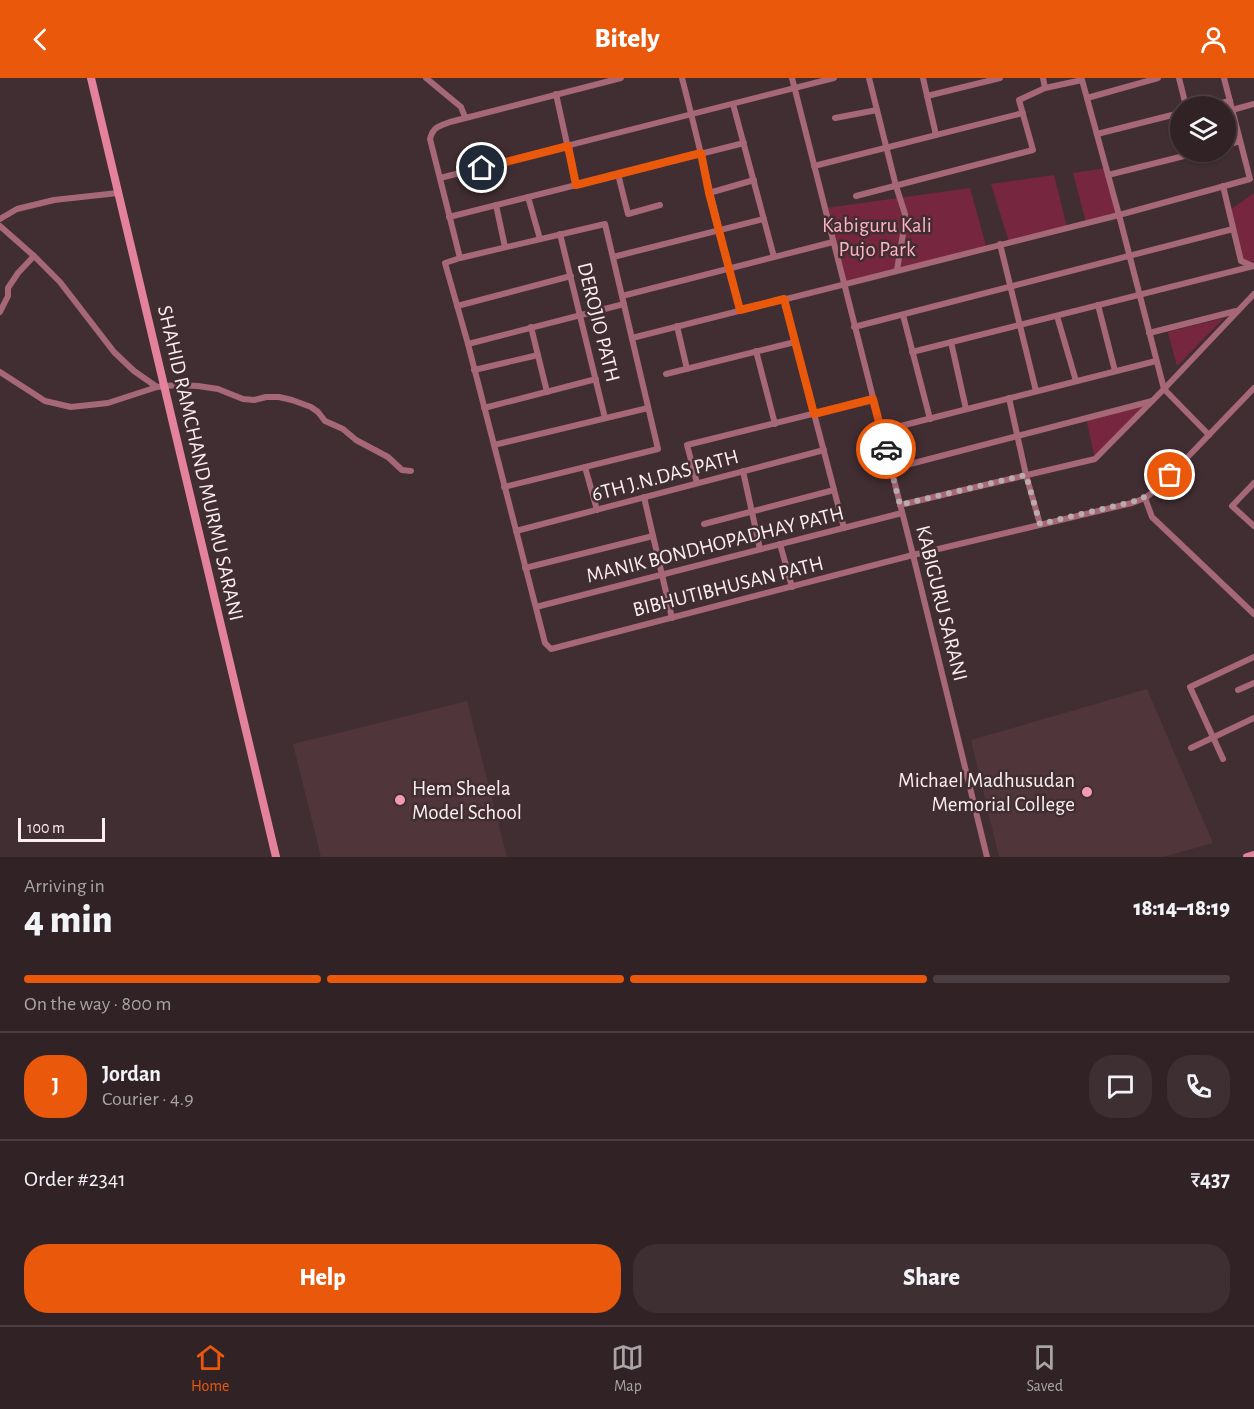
<!DOCTYPE html>
<html lang="en">
<head>
<meta charset="utf-8">
<style>
  body { margin:0; font-family:"Alegreya Sans",sans-serif; background:#3d2f32; color:#f1f3f6; height:100vh; display:flex; flex-direction:column; font-size:22px; white-space:nowrap }
  * { box-sizing:border-box; margin:0 }
  p { font-size:20px; color:#a8a4a7 }
  .icon { flex:none; width:33px; height:33px; fill:none; stroke:currentColor; stroke-width:2; stroke-linecap:round; stroke-linejoin:round }
  .map { position:relative; height:779px; overflow:hidden }
  .drawer { display:flex; flex-direction:column; background:#312226; flex:1 }
  .drawer>* { flex:none }
  .controls { position:absolute; left:1170px; top:18px; display:grid; gap:12px }
  .controls a { display:grid; place-items:center; width:66px; height:66px; border-radius:50%; background:#312226; box-shadow:0 2px 4px #0004,0 0 0 2px #4c3f43; font-size:30px }
  .scale { position:absolute; left:18px; bottom:15px; width:87px; box-sizing:border-box; padding-left:6px; border:3px solid #fbeef1; border-top:0; font-size:16px; line-height:21px; white-space:nowrap; color:#fbeef1; -webkit-text-stroke:4px #412e32; paint-order:stroke }
  .pin { position:absolute; display:grid; place-items:center; width:51px; height:51px; color:#fff; margin:-26px; border:3px solid #fff; border-radius:50%; box-shadow:0 2px 6px #0007 }
  .courier { position:absolute; display:grid; place-items:center; width:60px; height:60px; margin:-30px; border:4px solid #ea580c; border-radius:50%; background:#fff; color:#222; box-shadow:0 2px 8px #0007 }
  .headline em { font-style:normal; font-weight:800 }
  .headline div { display:flex; flex-direction:column-reverse }
  .headline { display:flex; align-items:center; justify-content:space-between; height:102px; padding:0 24px }
  h1 { font-size:39px; font-weight:800; line-height:45px }
  .bar { display:grid; grid-template-columns:repeat(4,1fr); gap:9px 6px; align-content:center; height:72px; padding:0 24px }
  .bar i { height:8px; border-radius:4px; background:#4c3f43 }
  .bar .current { background:#ea580c }
  .bar p { grid-column:span 4 }
  .line { display:flex; align-items:center; gap:15px; padding:0 24px; border-top:2px solid #4c3f43 }
  .line div { flex:1 }
  .round { display:grid; place-items:center; flex:none; width:63px; height:63px; border-radius:24px; background:#3d2f32 }
  .button { display:flex; gap:12px; margin-top:auto; padding:12px 24px }
  .button a { flex:1; height:69px; border-radius:24px; background:#ea580c; color:#fff; font-size:24px; font-weight:800; line-height:69px; text-align:center }
  .button a+a { background:#3d2f32; color:#f1f3f6 }
  header { display:flex; justify-content:space-between; align-items:center; height:78px; padding:0 24px; background:#ea580c; color:#fff; font-size:27px; font-weight:800 }
  .tabs { display:flex; justify-content:space-around; align-items:center; height:84px; border-top:2px solid #4c3f43; background:#312226; font-size:16px; color:#a8a4a7 }
  .tabs a { display:grid; justify-items:center; gap:3px }
  .tabs .current { color:#ea580c }
  .map>svg:first-child { display:block }
</style>
</head>
<body>
<header><svg class="icon" aria-label="back" viewBox="0 0 24 24"><path d="M15 5l-7 7 7 7"/></svg>Bitely<svg class="icon" aria-label="person" viewBox="0 0 24 24"><circle cx="12" cy="8" r="4"/><path d="M4 21q1-7 8-7t8 7"/></svg></header>
<div class="map">
<svg width="1254" height="779" viewBox="0 0 1254 779">
  <rect width="100%" height="100%" fill="#412e32"/>
  <!-- built -->
  <g fill="#50353b">
    <path d="M1147,611L1213,765L1163,779H999L971,662Z"/>
    <path d="M467,623L507,779H321L293,666Z"/>
  </g>
  <!-- green -->
  <g fill="#772640">
    <path d="M1106,90L1118,136L1086,144L1073,95Z"/>
    <path d="M1054,97L1067,149L1009,164L991,106Z"/>
    <path d="M970,110L986,168L843,206L826,130Z"/>
    <path d="M1254,115V190L1240,180L1230,132Z"/>
    <path d="M1224,240L1177,288L1168,254Z"/>
    <path d="M1147,326L1095,381L1086,340Z"/>
  </g>
  <g fill="none" stroke-linecap="round" stroke-linejoin="round">
    <!-- street -->
    <g stroke="#a66776" stroke-width="6">
      <path d="M426,0L461,29L465,39"/>
      <path d="M682,0C702,77 719,155 740,232"/>
      <path d="M792,0L913,477L987,779"/>
      <path d="M869,0L896,108L905,136V144L897,192"/>
      <path d="M923,0L936,57"/>
      <path d="M1043,0L1045,10"/>
      <path d="M1179,0L1186,28"/>
      <path d="M556,16L576,107"/>
      <path d="M927,18L1000,0"/>
      <path d="M1087,20L1158,0"/>
      <path d="M733,26L774,179"/>
      <path d="M1207,28L1230,23"/>
      <path d="M1232,32L1254,26"/>
      <path d="M835,40L877,32"/>
      <path d="M1097,56L1180,35"/>
      <path d="M1226,67L1240,63"/>
      <path d="M814,88L1023,35"/>
      <path d="M618,96L628,136L660,127"/>
      <path d="M1108,97L1200,74"/>
      <path d="M440,100L834,0"/>
      <path d="M1223,108L1241,183L1253,188"/>
      <path d="M709,115L754,102"/>
      <path d="M856,118L1033,72L1019,22L1045,10L1082,2L1119,137L1164,311L1209,357"/>
      <path d="M528,119L540,161"/>
      <path d="M496,127L505,169"/>
      <path d="M449,139L744,65"/>
      <path d="M0,141L17,131L54,122L118,115"/>
      <path d="M0,148L34,178L60,204L114,274L134,293L157,309L177,307L198,308L218,311L243,321L254,322L266,319H279L292,322L311,329L318,334L325,343L343,351L356,362L388,379L402,392L411,393"/>
      <path d="M560,156L605,340"/>
      <path d="M1000,166L1036,313"/>
      <path d="M613,179L764,141"/>
      <path d="M460,180L445,185L468,266L545,565L551,571L913,477L1132,425L1145,420L1157,411L1254,310"/>
      <path d="M622,218L833,164"/>
      <path d="M784,221L844,450"/>
      <path d="M1098,227L1115,293"/>
      <path d="M457,228L571,198"/>
      <path d="M0,234L8,218V210L18,195L34,178"/>
      <path d="M903,237L930,341"/>
      <path d="M1057,238L1076,303"/>
      <path d="M677,248L687,291"/>
      <path d="M531,249L547,314"/>
      <path d="M854,249L1233,151"/>
      <path d="M1149,255L1236,233"/>
      <path d="M632,260L1119,137L1250,101L1224,0"/>
      <path d="M951,264L966,331"/>
      <path d="M468,266L624,226"/>
      <path d="M756,273L775,346"/>
      <path d="M912,274L1254,188"/>
      <path d="M474,292L538,277"/>
      <path d="M0,294L45,323L71,329L108,325L157,309"/>
      <path d="M666,296L795,264"/>
      <path d="M1009,320L1026,397L1040,446"/>
      <path d="M484,330L596,301"/>
      <path d="M881,353L1156,283"/>
      <path d="M494,367L648,330"/>
      <path d="M585,389L597,432"/>
      <path d="M891,391L1152,323"/>
      <path d="M743,393L760,471"/>
      <path d="M697,405L687,367L873,321"/>
      <path d="M1254,405L1232,428L1254,448"/>
      <path d="M504,409L658,371L605,146L460,180L430,61C433,49 439,48 450,44L621,0"/>
      <path d="M644,419L672,540"/>
      <path d="M1145,420L1152,439L1254,536"/>
      <path d="M900,427L1095,381L1164,311L1254,216"/>
      <path d="M704,446L834,412"/>
      <path d="M516,453L824,372"/>
      <path d="M780,466L792,509"/>
      <path d="M525,490L653,458"/>
      <path d="M536,529L902,435"/>
      <path d="M1238,612L1254,605"/>
      <path d="M1191,670L1254,640"/>
      <path d="M1223,681L1190,609L1254,579"/>
    </g>
    <!-- secondary -->
    <g stroke="#e5829b" stroke-width="8">
      <path d="M91,0L276,779"/>
      <path d="M1247,779L1254,777"/>
    </g>
  </g>
  <g fill="none" stroke-linecap="round" stroke-linejoin="round">
    <!-- done -->
    <path stroke="#baabae" stroke-width="6" stroke-dasharray="0 10.8" d="M886,371L900,427L1026,397L1040,446L1132,424C1149,419 1157,410 1170,397"/>
    <!-- route -->
    <path stroke="#ea580c" stroke-width="8" d="M482,90L568,68L576,107L701,75L709,115L740,232L784,221L814,336L873,321L886,371"/>
  </g>
  <!-- markers -->
  <g fill="#f29aaf" stroke="#412e32" stroke-width="2">
    <circle cx="1087" cy="714" r="6"/>
    <circle cx="400" cy="722" r="6"/>
  </g>
  <g text-anchor="middle" stroke-width="5" stroke-linejoin="round" paint-order="stroke">
    <!-- park labels -->
    <g font-size="21" fill="#feb2c3" stroke="#412e32">
      <text x="877" y="154">Kabiguru Kali<tspan x="877" dy="24">Pujo Park</tspan></text>
    </g>
    <!-- street labels -->
    <g font-size="21" fill="#fbeef1" stroke="#412e32">
      <text transform="translate(599 244) rotate(76)" y="7">DEROJIO PATH</text>
      <text transform="translate(201 385) rotate(77)" y="7">SHAHID RAMCHAND MURMU SARANI</text>
      <text transform="translate(665 397) rotate(-15)" y="7">6TH J.N.DAS PATH</text>
      <text transform="translate(715 466) rotate(-14)" y="7">MANIK BONDHOPADHAY PATH</text>
      <text transform="translate(728 508) rotate(-14)" y="7">BIBHUTIBHUSAN PATH</text>
      <text transform="translate(942 525) rotate(76)" y="7">KABIGURU SARANI</text>
    </g>
    <!-- poi labels -->
    <g font-size="21" fill="#fbeef1" stroke="#412e32" text-anchor="end">
      <text x="1075" y="709">Michael Madhusudan<tspan x="1075" dy="24">Memorial College</tspan></text>
      <text x="412" y="717" text-anchor="start">Hem Sheela<tspan x="412" dy="24">Model School</tspan></text>
    </g>
  </g>
</svg>
<div class="controls">
<a><svg class="icon" aria-label="layers" viewBox="0 0 24 24"><path d="M12 4l9 5-9 5-9-5zM3 14l9 5 9-5"/></svg></a>
</div>
<div class="scale">100 m</div>
<div class="pin" style="left:1170px;top:397px;background:#ea580c"><svg class="icon" aria-label="bag" viewBox="0 0 24 24"><path d="M5 8h14l-1 12H6zM9 8a3 3 0 0 1 6 0"/></svg></div>
<div class="pin" style="left:482px;top:90px;background:#1f2937"><svg class="icon" aria-label="home" viewBox="0 0 24 24"><path d="M3 11l9-7 9 7M6 9v11h12V9"/></svg></div>
<div class="courier" style="left:886px;top:371px"><svg class="icon" aria-label="car" viewBox="0 0 24 24"><path d="M5 17H2v-5l4-1 3-4h7l3 4 3 1v5h-3M9 17h6M6 11h13"/><circle cx="7" cy="17" r="2"/><circle cx="17" cy="17" r="2"/></svg></div>
</div>
<section class="drawer">
<div class="headline"><div><h1>4 min</h1><p>Arriving in</p></div><em>18:14–18:19</em></div>
<div class="bar"><i class="current"></i><i class="current"></i><i class="current"></i><i></i><p>On the way · 800 m</p></div>
<div class="line" style="height:108px"><b class="round" style="background:#ea580c;color:#fff">J</b><div><b>Jordan</b><p>Courier · 4.9</p></div><a class="round"><svg class="icon" aria-label="chat" viewBox="0 0 24 24"><path d="M4 5h16v11H9l-5 4z"/></svg></a><a class="round"><svg class="icon" aria-label="phone" viewBox="0 0 24 24"><path d="M5 4h4l2 5-3 2q2 4 5 5l2-3 5 2v4C11 20 4 13 5 4z"/></svg></a></div>
<div class="line" style="height:78px"><div>Order #2341</div><b>₹437</b></div>
<div class="button"><a>Help</a><a>Share</a></div>
</section>
<nav class="tabs">
<a class="current"><svg class="icon" aria-label="home" viewBox="0 0 24 24"><path d="M3 11l9-7 9 7M6 9v11h12V9"/></svg>Home</a>
<a><svg class="icon" aria-label="map" viewBox="0 0 24 24"><path d="M3 6l6-2 6 2 6-2v14l-6 2-6-2-6 2zM9 4v14M15 6v14"/></svg>Map</a>
<a><svg class="icon" aria-label="saved" viewBox="0 0 24 24"><path d="M7 4h10v16l-5-4-5 4z"/></svg>Saved</a>
</nav>
</body>
</html>
